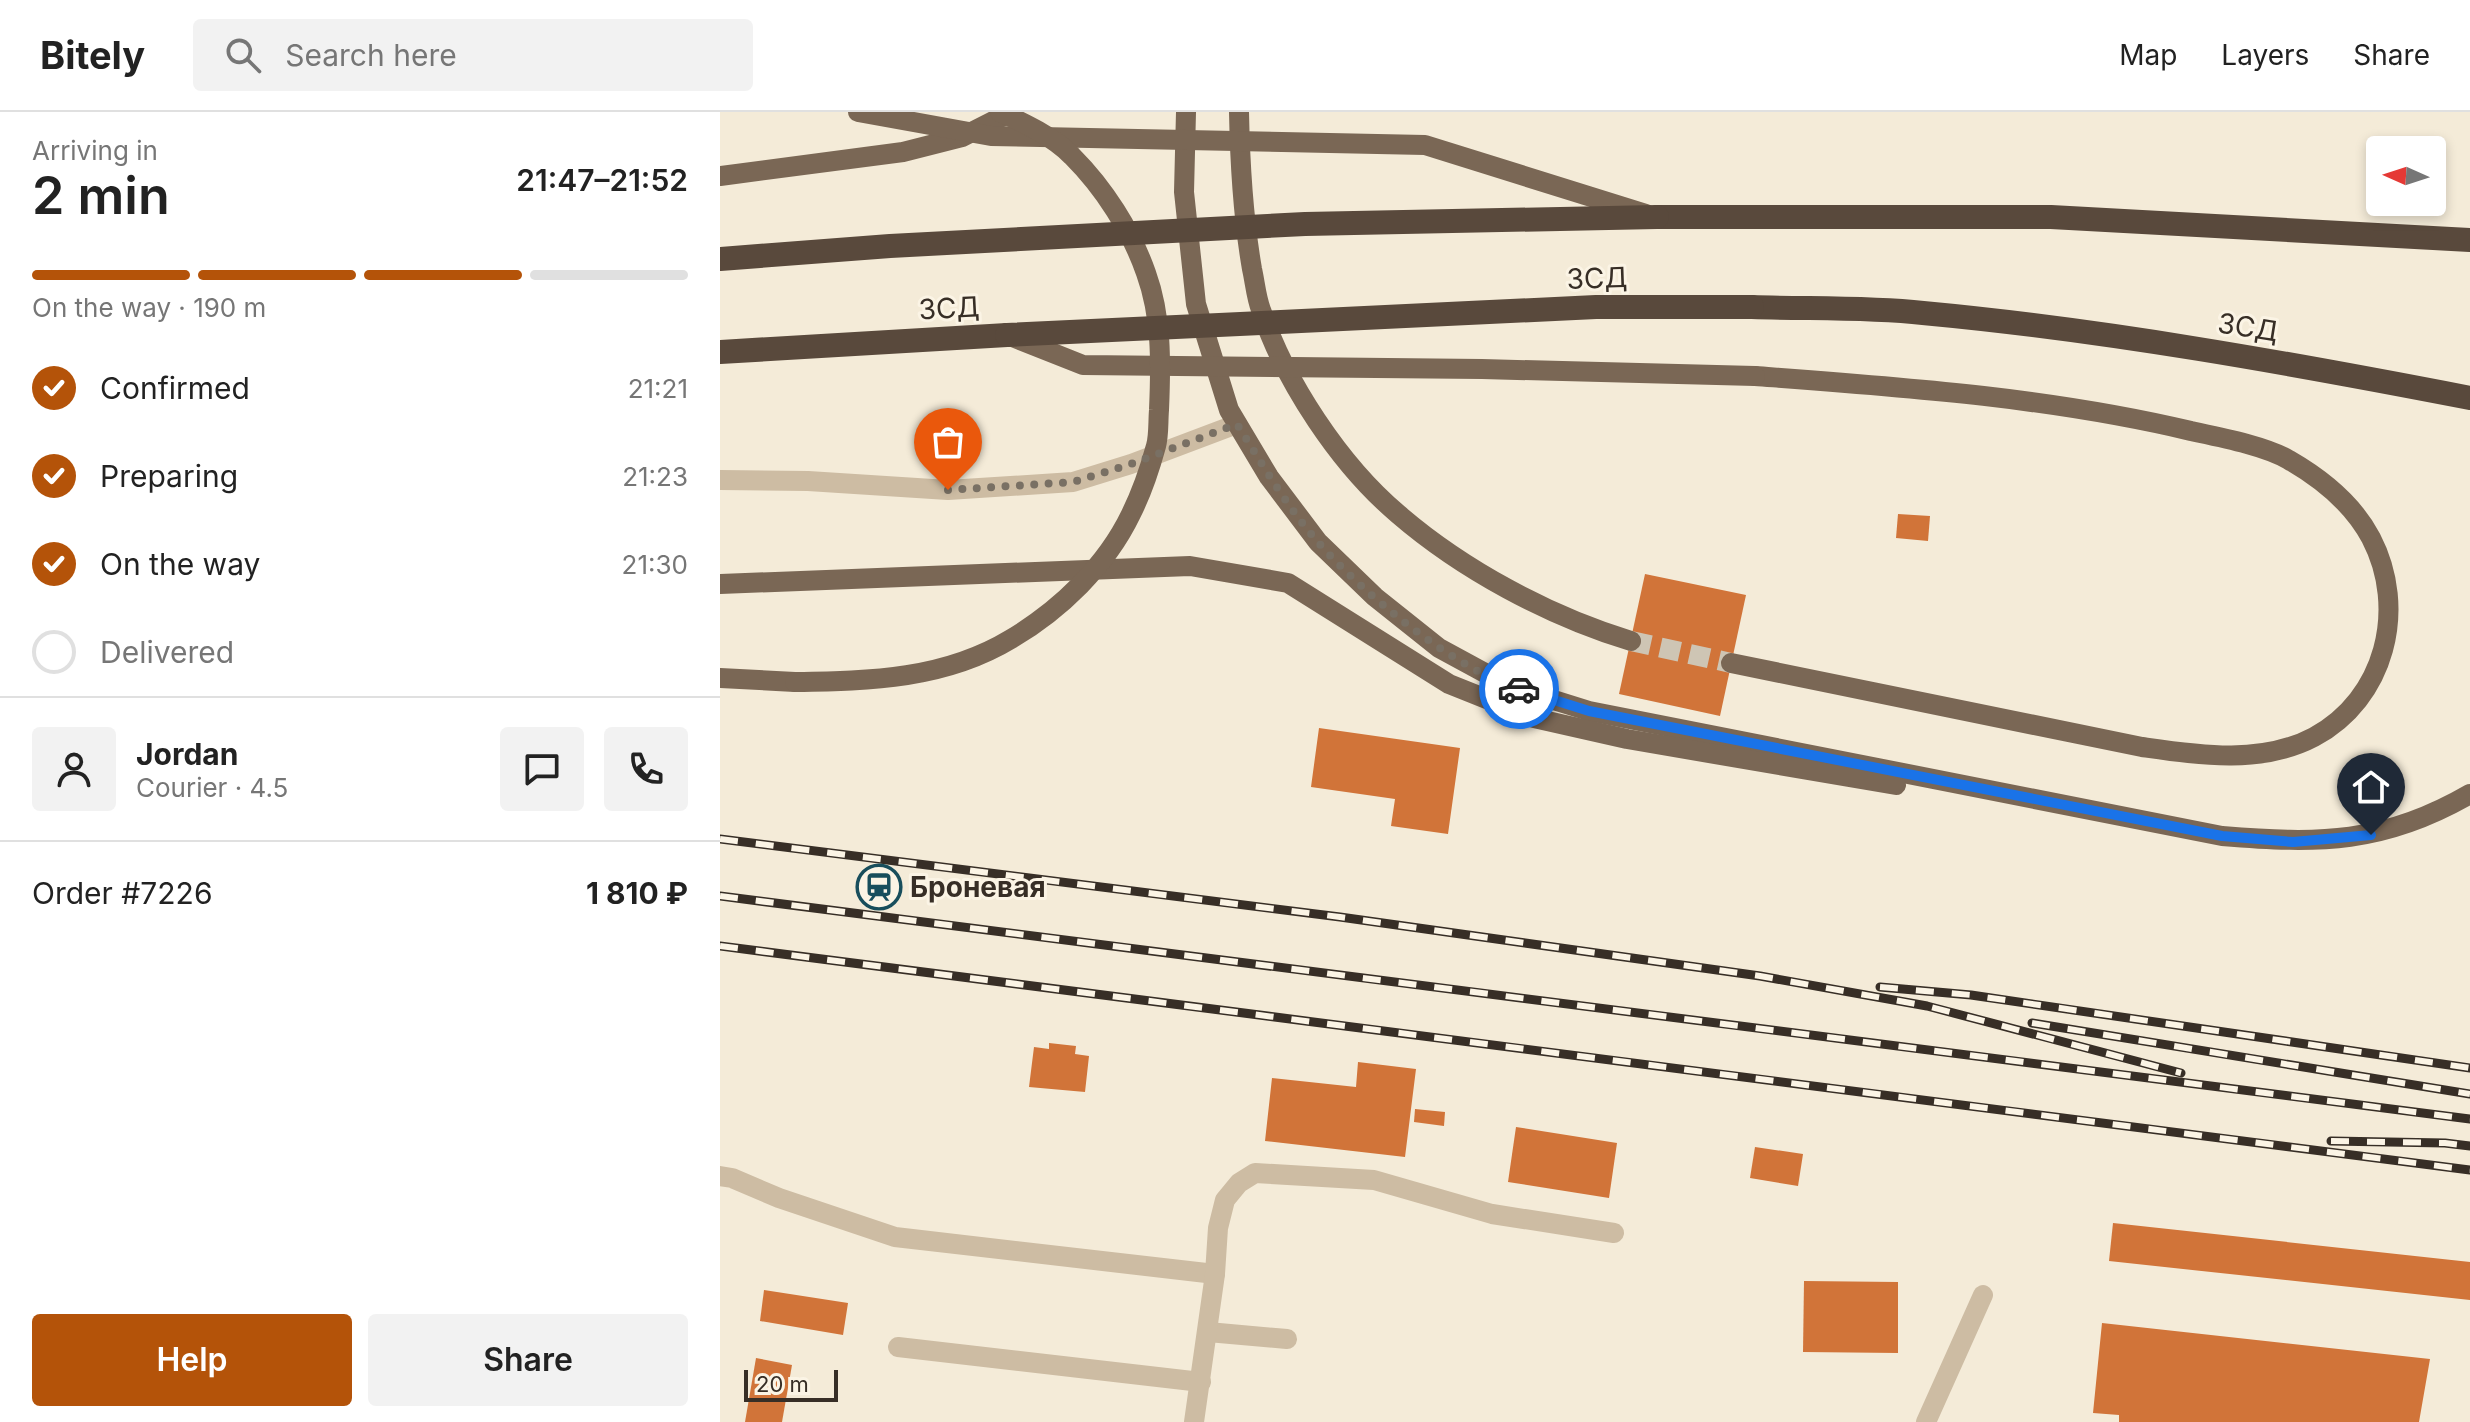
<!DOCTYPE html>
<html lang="en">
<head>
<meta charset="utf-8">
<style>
  body { margin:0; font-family:Inter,sans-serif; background:#f2f2f2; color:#222; height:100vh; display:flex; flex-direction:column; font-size:30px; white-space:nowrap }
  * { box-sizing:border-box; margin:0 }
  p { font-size:26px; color:#767676 }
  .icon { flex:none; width:44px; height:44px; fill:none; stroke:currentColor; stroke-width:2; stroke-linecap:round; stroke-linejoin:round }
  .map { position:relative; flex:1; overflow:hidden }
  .panel { display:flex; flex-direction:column; background:#fff; width:720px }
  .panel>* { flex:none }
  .needle { width:52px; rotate:273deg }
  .buttons { position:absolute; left:1646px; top:24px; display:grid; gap:16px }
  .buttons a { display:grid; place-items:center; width:80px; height:80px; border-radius:8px; background:#fff; box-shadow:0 4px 12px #0003; font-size:40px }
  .scale { position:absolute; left:24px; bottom:20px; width:94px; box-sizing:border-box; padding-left:8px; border:4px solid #372e26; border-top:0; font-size:22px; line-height:28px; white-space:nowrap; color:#372e26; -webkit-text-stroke:6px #fbf4e5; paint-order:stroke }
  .pin { position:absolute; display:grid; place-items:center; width:68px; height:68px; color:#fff; margin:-82px -34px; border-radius:50% 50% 50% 0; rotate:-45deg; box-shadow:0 0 8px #0007 }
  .pin .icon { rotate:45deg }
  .courier { position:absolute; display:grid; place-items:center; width:80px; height:80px; margin:-40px; border:6px solid #1a73e8; border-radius:50%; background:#fff; color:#222; box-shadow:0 2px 10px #0007 }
  .headline em { font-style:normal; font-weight:600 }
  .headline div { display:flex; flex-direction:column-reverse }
  .headline { display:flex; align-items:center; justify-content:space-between; height:136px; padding:0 32px }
  h1 { font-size:52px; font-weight:600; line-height:60px }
  .bar { display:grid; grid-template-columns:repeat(4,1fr); gap:12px 8px; align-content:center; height:96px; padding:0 32px }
  .bar i { height:10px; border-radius:6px; background:#e0e0e0 }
  .bar .active { background:#b45309 }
  .bar p { grid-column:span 4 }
  .line { display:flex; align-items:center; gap:20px; padding:0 32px; border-top:2px solid #e0e0e0 }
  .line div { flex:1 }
  .round { display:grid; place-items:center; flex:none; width:84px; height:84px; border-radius:8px; background:#f2f2f2 }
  ol { padding:0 32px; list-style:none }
  li { display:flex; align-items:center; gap:24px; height:88px }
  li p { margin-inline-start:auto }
  li .icon { padding:8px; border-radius:50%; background:#b45309; color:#fff; stroke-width:4 }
  li:last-child { color:#767676 }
  li i { width:44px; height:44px; border:4px solid #e0e0e0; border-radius:50% }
  .primary-button { display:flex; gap:16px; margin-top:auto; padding:16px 32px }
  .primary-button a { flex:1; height:92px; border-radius:8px; background:#b45309; color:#fff; font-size:32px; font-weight:600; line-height:92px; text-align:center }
  .primary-button a+a { background:#f2f2f2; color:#222 }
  header { display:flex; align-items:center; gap:48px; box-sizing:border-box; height:112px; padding:0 40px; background:#fff; border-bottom:2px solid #e0e0e0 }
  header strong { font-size:38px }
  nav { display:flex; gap:44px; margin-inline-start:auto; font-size:28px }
  .search { width:560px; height:72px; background:#f2f2f2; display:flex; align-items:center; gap:20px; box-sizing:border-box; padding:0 28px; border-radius:8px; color:#767676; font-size:30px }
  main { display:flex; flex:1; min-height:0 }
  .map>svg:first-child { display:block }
</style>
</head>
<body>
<header>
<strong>Bitely</strong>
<div class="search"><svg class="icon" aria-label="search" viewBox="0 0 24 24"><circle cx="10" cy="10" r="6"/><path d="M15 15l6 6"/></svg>Search here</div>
<nav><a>Map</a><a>Layers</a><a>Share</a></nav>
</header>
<main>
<section class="panel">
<div class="headline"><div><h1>2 min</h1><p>Arriving in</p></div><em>21:47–21:52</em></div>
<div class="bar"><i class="active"></i><i class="active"></i><i class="active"></i><i></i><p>On the way · 190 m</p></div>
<ol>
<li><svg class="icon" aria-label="check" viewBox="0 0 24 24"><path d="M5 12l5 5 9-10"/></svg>Confirmed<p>21:21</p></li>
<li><svg class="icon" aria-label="check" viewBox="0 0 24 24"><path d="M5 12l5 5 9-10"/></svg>Preparing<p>21:23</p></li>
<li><svg class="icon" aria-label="check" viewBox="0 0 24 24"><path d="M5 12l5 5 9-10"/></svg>On the way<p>21:30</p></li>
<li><i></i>Delivered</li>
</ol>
<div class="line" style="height:144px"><a class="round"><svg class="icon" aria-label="person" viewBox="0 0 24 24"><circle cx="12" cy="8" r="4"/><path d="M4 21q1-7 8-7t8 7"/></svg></a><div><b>Jordan</b><p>Courier · 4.5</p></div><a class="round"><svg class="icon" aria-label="chat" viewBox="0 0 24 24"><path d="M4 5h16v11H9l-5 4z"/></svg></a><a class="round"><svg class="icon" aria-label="phone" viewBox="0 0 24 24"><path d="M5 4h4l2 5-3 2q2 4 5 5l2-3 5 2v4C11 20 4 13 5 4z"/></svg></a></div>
<div class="line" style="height:104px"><div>Order #7226</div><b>1 810 ₽</b></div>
<div class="primary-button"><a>Help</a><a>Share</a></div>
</section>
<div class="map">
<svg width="1750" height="1310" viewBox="0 0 1750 1310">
  <rect width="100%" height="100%" fill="#f4ebd8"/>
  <!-- building -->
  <g fill="#d17439">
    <path d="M1178,402L1210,404L1208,429L1176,426Z"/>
    <path d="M925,462L1026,483L1000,604L899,582Z"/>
    <path d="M599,616L740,636L728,722L671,714L675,687L591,675Z"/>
    <path d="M329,931L356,934L355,942L369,944L365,980L309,975L314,935L329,937Z"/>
    <path d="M638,950L696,957L685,1045L545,1029L552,966L636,975Z"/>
    <path d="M695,997L725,1000L724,1014L694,1010Z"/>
    <path d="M796,1015L897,1031L889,1086L788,1070Z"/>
    <path d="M1035,1035L1083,1042L1078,1074L1030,1066Z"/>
    <path d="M1393,1111L1750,1150V1188L1389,1149Z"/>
    <path d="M1084,1169L1178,1170V1241L1083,1240Z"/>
    <path d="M44,1178L128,1191L123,1223L40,1209Z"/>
    <path d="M1382,1211L1710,1247L1699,1310H1399V1303L1373,1301Z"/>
    <path d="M36,1246L72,1253L62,1310H25Z"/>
  </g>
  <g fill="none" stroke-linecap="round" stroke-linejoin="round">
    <!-- major-tunnel -->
    <path stroke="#cec5b4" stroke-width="20" stroke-dasharray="20 10" stroke-linecap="butt" d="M911,529L1011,551"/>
    <!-- minor -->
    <g stroke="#cdbca3" stroke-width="20">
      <path d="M0,368L88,369L228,378L353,370L411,352L517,312"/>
      <path d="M0,1064L12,1066L59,1086L175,1125L495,1162"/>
      <path d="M488,1220L567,1227"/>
      <path d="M178,1235L481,1270"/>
      <path d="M474,1310L495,1162L498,1116L505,1088L519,1071L535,1061L654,1068L772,1102L894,1121"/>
      <path d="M1206,1310L1263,1183"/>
    </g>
    <!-- major -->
    <g stroke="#7a6755" stroke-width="20">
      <path d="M466,0L464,80L476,192L509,298L549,365L598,430L655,485L719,536L789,574L869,599L1502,724C1599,732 1664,732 1750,682"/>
      <path d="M519,0C520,53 523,105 532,157C535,170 536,185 541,198C565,270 620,353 678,402C743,458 829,504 911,529"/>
      <path d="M0,64L183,40L242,25L291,0"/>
      <path d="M0,472L470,454L568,471L729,572L814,606L907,627L1176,673"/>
      <path d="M1011,551L1422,635C1478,643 1541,653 1594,625C1665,587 1688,497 1651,426C1633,392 1602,367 1569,348C1546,334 1499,325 1471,319C1328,285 1181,275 1035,264"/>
      <path d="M0,566L75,570"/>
    </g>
    <!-- highway -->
    <g stroke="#59493c" stroke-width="24">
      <path d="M937,105H1331L1750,128"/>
      <path d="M1032,195C1089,197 1146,195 1203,201C1386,218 1569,251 1750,286"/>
      <path d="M0,240L287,223"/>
    </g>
    <!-- rail casing -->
    <g stroke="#372e26" stroke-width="9">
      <g id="rail">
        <path d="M0,727L620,805L1040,864L1207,894L1461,961"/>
        <path d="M0,784L1750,1007"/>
        <path d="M0,834L1750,1058"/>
        <path d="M1160,875L1251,883L1750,956"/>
        <path d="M1312,911L1750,982"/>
        <path d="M1611,1029L1725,1031L1750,1034"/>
      </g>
    </g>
    <!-- rail -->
    <use href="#rail" stroke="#fbf4e5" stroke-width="6" stroke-dasharray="18" stroke-linecap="butt"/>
    <!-- major-bridge -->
    <g stroke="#7a6755" stroke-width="20">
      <path d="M138,0L271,24L705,33L926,102"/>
      <path d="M290,224L363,253L762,257L1035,264"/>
      <path d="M75,570C151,569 225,567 291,527C340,498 386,454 411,402C421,382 430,356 436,334C439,323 438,310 439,298C441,252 442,205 426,161C411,118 384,76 352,44C334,25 304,11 280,0"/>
    </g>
    <!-- highway-bridge -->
    <g stroke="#59493c" stroke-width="24">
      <path d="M0,147L170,134L585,112L937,105"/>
      <path d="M287,223L876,195H1032"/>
    </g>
  </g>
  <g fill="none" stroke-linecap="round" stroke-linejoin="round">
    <!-- done -->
    <path stroke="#797064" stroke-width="8" stroke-dasharray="0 14.4" d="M228,378L353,370L411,352L517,312C542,352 566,393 597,429C641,480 734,557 799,577"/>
    <!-- route -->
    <path stroke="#1a73e8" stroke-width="10" d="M799,577L869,599L1502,724L1573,730L1651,723"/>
  </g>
  <!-- icons -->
  <defs>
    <g id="station-ring" transform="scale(2.3)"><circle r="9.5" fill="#fbf4e5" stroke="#184e5c" stroke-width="1.5"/><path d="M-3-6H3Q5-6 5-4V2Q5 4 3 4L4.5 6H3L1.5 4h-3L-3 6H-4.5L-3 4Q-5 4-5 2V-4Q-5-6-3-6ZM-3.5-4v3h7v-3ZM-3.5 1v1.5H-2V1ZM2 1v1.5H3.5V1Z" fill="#184e5c"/></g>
  </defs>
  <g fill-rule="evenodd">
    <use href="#station-ring" x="159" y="775"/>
  </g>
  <g text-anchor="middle" stroke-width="6" stroke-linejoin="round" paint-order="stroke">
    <!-- street labels -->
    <g font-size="28" fill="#372e26" stroke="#fbf4e5">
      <text transform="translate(877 166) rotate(-2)" y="10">ЗСД</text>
      <text transform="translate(229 196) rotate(-3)" y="10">ЗСД</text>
      <text transform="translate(1528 215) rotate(9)" y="10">ЗСД</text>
    </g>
    <!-- poi labels -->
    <g font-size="28" font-weight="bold" fill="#372e26" stroke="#fbf4e5" text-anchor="start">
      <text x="190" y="785">Броневая</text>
    </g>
  </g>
</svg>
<div class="buttons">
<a><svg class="needle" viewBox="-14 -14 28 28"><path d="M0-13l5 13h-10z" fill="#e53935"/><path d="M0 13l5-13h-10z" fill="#767676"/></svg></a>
</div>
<div class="scale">20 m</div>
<div class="pin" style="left:228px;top:378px;background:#ea580c"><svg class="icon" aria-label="bag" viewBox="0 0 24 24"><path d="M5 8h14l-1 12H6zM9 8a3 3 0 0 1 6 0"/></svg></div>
<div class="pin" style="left:1651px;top:723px;background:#1f2937"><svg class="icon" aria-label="home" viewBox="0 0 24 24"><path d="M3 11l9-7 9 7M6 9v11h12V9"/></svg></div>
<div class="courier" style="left:799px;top:577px"><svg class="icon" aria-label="car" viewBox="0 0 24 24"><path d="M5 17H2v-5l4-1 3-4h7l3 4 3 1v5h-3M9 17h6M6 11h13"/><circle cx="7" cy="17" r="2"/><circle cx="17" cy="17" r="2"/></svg></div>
</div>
</main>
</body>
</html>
